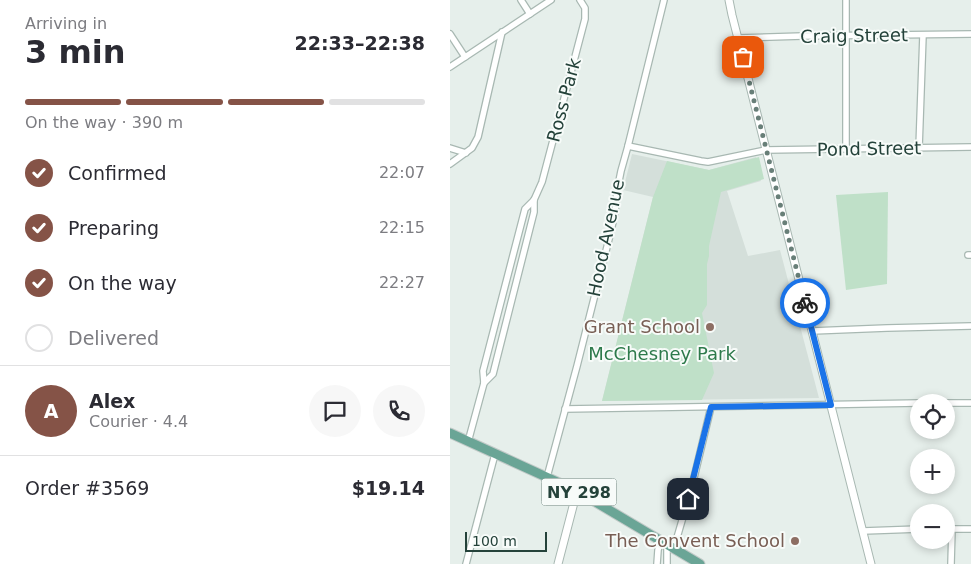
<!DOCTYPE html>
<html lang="en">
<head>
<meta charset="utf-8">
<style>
  body { margin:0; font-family:"DejaVu Sans",sans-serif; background:#f7f7f7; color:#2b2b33; height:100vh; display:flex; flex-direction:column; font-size:19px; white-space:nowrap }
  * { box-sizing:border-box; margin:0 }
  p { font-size:16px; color:#7c7c81 }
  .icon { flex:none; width:28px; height:28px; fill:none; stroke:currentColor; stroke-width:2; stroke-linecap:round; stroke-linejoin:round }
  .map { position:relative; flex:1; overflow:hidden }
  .sheet { display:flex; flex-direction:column; background:#fff; width:450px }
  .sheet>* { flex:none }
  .buttons { position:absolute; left:460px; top:394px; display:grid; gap:10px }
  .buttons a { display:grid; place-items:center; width:45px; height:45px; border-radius:50%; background:#fff; box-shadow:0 2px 8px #0003; font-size:25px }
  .scale { position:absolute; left:15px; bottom:12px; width:82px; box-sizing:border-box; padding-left:5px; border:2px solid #24423a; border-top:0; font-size:14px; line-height:18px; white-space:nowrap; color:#24423a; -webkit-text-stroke:4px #f7fbf9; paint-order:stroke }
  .pin { position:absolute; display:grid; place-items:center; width:42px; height:42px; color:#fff; margin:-21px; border-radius:10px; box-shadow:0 2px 8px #0006 }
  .courier { position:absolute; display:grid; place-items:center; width:50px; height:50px; margin:-25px; border:4px solid #1a73e8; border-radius:50%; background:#fff; color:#222; box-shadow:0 1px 6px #0007 }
  .overview em { font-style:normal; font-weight:800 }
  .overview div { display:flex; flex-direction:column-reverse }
  .overview { display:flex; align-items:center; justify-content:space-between; height:85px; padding:0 25px }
  h1 { font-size:32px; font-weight:800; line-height:38px }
  .bar { display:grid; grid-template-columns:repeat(4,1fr); gap:8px 5px; align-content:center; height:60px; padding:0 25px }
  .bar i { height:6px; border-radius:4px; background:#e1e1e2 }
  .bar .current { background:#855347 }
  .bar p { grid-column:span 4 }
  .line { display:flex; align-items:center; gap:12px; padding:0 25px; border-top:1px solid #e1e1e2 }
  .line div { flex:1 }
  .round { display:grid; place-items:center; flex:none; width:52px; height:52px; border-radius:26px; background:#f7f7f7 }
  ol { padding:0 25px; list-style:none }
  li { display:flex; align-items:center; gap:15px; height:55px }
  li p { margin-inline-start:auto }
  li .icon { padding:5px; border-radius:50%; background:#855347; color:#fff; stroke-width:4 }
  li:last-child { color:#7c7c81 }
  li i { width:28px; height:28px; border:2px solid #e1e1e2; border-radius:50% }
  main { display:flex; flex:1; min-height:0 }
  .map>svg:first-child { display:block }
</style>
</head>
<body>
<main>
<section class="sheet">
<div class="overview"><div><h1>3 min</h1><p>Arriving in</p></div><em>22:33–22:38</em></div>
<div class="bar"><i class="current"></i><i class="current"></i><i class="current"></i><i></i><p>On the way · 390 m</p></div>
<ol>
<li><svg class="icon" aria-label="check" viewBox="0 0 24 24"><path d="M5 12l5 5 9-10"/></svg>Confirmed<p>22:07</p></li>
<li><svg class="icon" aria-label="check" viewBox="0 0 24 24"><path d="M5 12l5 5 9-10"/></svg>Preparing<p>22:15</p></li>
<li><svg class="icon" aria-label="check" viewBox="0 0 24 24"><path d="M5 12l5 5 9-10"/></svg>On the way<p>22:27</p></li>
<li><i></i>Delivered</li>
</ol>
<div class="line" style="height:90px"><b class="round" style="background:#855347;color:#fff">A</b><div><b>Alex</b><p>Courier · 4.4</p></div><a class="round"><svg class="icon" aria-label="chat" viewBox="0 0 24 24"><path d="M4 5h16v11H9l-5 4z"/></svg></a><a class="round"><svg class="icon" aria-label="phone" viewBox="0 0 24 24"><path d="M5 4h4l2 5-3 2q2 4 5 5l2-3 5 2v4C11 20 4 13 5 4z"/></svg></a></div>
<div class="line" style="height:65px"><div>Order #3569</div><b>$19.14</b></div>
</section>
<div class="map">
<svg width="521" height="564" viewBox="0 0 521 564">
  <rect width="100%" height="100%" fill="#e6efeb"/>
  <!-- built -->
  <path fill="#d4dfda" d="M182,154L259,170L306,157L311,181L277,191L298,256L330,250L369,398L152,401L203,197L173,190Z"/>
  <!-- green -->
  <g fill="#bfe0c8">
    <path d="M309,157L314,179L271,192L259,246V256L257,264V305L252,313L264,373L252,400L152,401L203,197L217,161L259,170Z"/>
    <path d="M438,192L437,284L396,290L386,195Z"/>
  </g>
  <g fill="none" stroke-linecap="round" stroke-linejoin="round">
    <!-- minor casing -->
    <g stroke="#a8b8b2" stroke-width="8">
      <g id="minor">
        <path d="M71,0L80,14"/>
        <path d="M0,34L15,57"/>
        <path d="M288,38L353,36L521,34"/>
        <path d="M0,67L101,0"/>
        <path d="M178,146L251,161L258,162L316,150L521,147"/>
        <path d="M0,148L16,153"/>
        <path d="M469,148L473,35"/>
        <path d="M396,149V0"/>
        <path d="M0,164L22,148L28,137L52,32"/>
        <path d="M518,255H521"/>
        <path d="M362,331L437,328L521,326"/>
        <path d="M34,383L43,374L84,212V200"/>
        <path d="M496,403H521"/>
        <path d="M115,409L469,403"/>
        <path d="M18,442L34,383L33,371L75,209L84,200L92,182L135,19V8L130,0"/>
        <path d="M97,477L127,366L160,235L165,213L167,191L171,171L178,146L214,0"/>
        <path d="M496,529H521"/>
        <path d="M413,531L469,529"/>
        <path d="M224,548L242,486L261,407"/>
        <path d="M16,564L45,454"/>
        <path d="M207,564L208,550L211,541"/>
        <path d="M217,564V544"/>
        <path d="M501,564L502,529"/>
      </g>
    </g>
    <!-- tertiary casing -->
    <g stroke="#a8b8b2" stroke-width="9">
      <g id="tertiary">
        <path d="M279,0L282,15L421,564"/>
        <path d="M108,564L127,491"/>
      </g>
    </g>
    <!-- primary casing -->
    <g stroke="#c2cac8" stroke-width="11">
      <path id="primary" d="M0,433L127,491L250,564"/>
    </g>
    <!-- minor -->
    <use href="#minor" stroke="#fff" stroke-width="5.5"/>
    <!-- tertiary -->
    <use href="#tertiary" stroke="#fff" stroke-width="7"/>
    <!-- primary -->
    <use href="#primary" stroke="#6aa596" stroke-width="9"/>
  </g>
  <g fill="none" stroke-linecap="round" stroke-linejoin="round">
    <!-- done -->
    <path stroke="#687f78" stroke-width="5" stroke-dasharray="0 9" d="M293,57L355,303"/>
    <!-- route -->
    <path stroke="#1a73e8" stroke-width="6" d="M238,499L261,407L381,405L355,303"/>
  </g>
  <!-- markers -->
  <g fill="#8d6e63" stroke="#f7fbf9" stroke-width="2">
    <circle cx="260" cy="327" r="5"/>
    <circle cx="345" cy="541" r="5"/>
  </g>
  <g text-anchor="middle" stroke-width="4" stroke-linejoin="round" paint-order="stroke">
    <!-- shield labels -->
    <rect fill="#f7fbf9" stroke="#637a73" stroke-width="1" x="91.5" y="478.5" width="75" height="27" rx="4"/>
    <g font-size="16" font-weight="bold" fill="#24423a">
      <text x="129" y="498">NY 298</text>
    </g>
    <!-- street labels -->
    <g font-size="18" fill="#24423a" stroke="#f7fbf9">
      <text transform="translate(404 36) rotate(-1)" y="6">Craig Street</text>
      <text transform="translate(114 100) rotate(-75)" y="6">Ross Park</text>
      <text transform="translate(419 149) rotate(-1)" y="6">Pond Street</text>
      <text transform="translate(156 238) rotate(-78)" y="6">Hood Avenue</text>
    </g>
    <!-- education labels -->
    <g font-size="18" fill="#785e54" stroke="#f7fbf9" text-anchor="end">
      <text x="250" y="333">Grant School</text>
      <text x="335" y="547">The Convent School</text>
    </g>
    <!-- park labels -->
    <g font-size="18" fill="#2d7a4b" stroke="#f7fbf9">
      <text x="212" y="360">McChesney Park</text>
    </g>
  </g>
</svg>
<div class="buttons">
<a><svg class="icon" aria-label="locate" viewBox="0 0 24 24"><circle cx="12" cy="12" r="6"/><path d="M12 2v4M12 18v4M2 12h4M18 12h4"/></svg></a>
<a>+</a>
<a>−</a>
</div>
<div class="scale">100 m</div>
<div class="pin" style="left:293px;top:57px;background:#ea580c"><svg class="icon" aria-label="bag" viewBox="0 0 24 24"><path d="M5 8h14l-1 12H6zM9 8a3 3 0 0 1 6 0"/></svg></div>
<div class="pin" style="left:238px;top:499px;background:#1f2937"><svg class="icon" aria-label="home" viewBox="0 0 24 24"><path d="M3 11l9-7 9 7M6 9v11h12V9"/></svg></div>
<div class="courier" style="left:355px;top:303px"><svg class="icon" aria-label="bike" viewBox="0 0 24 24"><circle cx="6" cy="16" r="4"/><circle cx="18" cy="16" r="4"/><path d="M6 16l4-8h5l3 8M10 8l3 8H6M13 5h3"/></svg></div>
</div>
</main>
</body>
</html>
